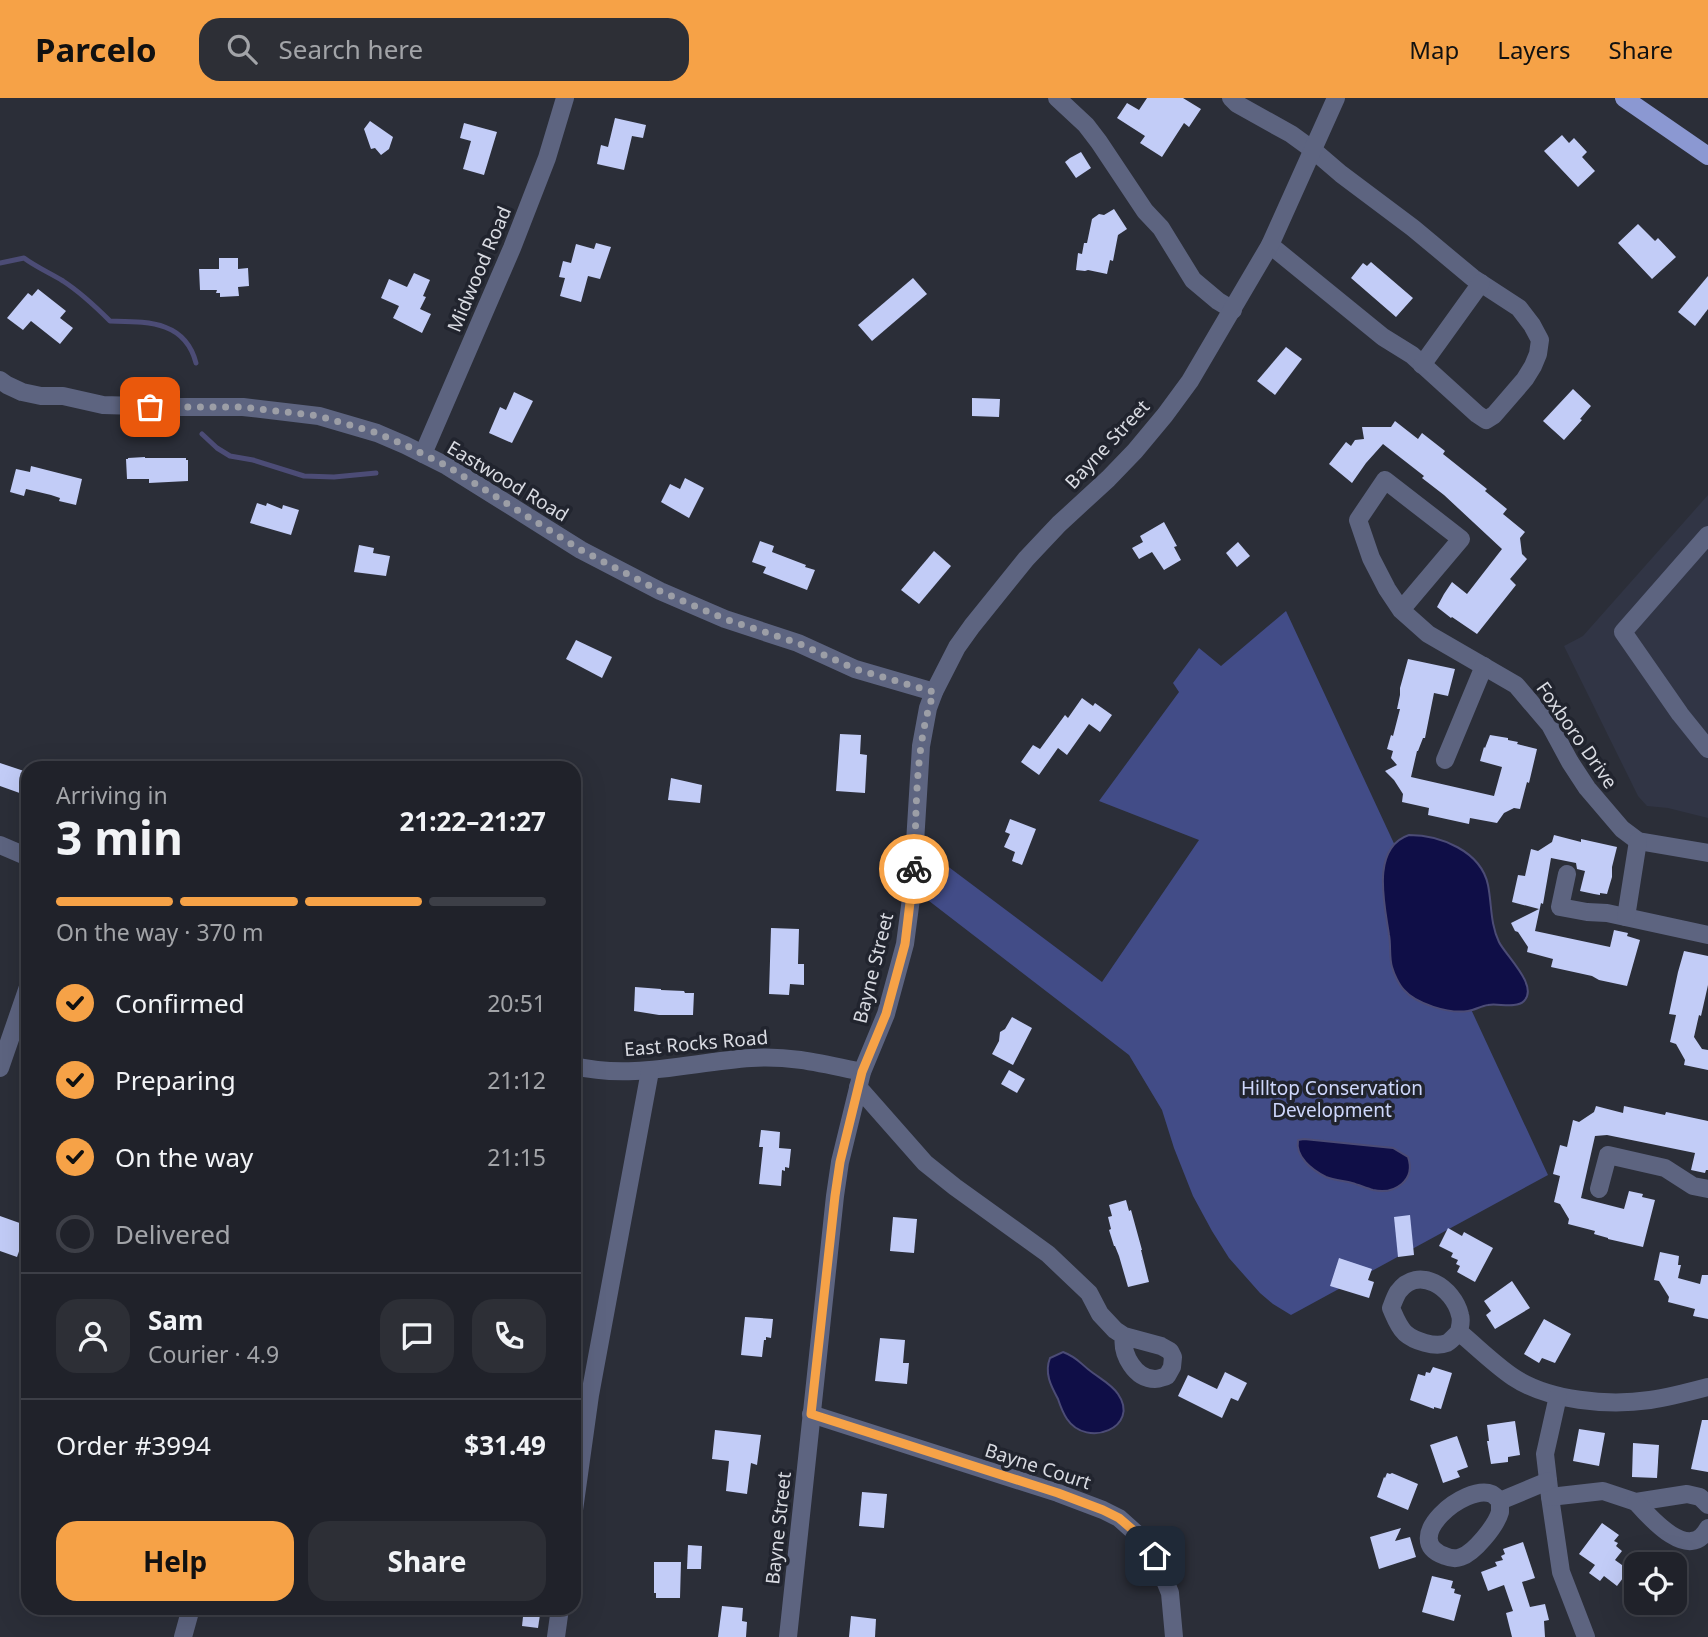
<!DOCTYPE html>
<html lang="en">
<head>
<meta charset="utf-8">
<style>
  body { margin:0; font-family:"Noto Sans",sans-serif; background:#2d2f36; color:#f1f3f6; height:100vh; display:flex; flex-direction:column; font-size:26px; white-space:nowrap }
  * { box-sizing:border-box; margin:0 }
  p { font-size:23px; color:#a2a4a8 }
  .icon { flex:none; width:38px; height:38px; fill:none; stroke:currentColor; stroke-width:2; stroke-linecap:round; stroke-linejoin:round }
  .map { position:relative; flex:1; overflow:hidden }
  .sheet { position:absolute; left:21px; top:663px; width:560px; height:854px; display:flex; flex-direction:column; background:#20222a; border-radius:21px; box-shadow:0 7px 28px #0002,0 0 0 2px #3d3f47 }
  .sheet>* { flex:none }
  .controls { position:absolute; left:1624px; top:1454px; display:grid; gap:14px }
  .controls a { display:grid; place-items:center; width:63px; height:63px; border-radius:14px; background:#20222a; box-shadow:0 7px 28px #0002,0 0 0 2px #3d3f47; font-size:35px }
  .pin { position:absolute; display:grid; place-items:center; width:60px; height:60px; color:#fff; margin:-30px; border-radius:14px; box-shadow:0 4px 10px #0006 }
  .courier { position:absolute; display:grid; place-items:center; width:70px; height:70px; margin:-35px; border:5px solid #f6a247; border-radius:50%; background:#fff; color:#222; box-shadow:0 2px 9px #0007 }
  .headline em { font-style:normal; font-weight:700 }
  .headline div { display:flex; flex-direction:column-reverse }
  .headline { display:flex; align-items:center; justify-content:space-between; height:119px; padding:0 35px }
  h1 { font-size:46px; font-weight:700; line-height:52px }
  .bar { display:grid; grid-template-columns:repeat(4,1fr); gap:10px 7px; align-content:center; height:84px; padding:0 35px }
  .bar i { height:9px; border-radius:5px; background:#3d3f47 }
  .bar .active { background:#f6a247 }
  .bar p { grid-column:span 4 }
  .line { display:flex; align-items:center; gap:18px; padding:0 35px; border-top:2px solid #3d3f47 }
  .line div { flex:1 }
  .round { display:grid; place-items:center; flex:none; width:74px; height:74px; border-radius:21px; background:#2d2f36 }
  ol { padding:0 35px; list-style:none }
  li { display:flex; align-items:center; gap:21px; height:77px }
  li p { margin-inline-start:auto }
  li .icon { padding:7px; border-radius:50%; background:#f6a247; color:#111; stroke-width:4 }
  li:last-child { color:#a2a4a8 }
  li i { width:38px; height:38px; border:4px solid #3d3f47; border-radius:50% }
  .button { display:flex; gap:14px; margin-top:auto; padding:14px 35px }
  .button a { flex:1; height:80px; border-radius:21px; background:#f6a247; color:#111; font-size:28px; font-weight:700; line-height:80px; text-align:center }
  .button a+a { background:#2d2f36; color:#f1f3f6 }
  header { display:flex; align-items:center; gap:42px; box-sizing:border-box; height:98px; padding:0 35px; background:#f6a247; color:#111 }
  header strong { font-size:33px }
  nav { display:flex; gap:38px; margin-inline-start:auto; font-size:24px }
  .search { width:490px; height:63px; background:#2d2f36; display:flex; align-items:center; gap:18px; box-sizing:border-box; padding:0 24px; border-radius:21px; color:#a2a4a8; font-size:26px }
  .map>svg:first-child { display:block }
</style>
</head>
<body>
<header>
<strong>Parcelo</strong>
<div class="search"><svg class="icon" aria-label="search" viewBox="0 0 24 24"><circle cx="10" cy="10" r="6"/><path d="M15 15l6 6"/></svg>Search here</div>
<nav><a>Map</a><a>Layers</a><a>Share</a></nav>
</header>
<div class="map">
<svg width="1708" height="1539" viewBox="0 0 1708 1539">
  <rect width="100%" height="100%" fill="#2b2e38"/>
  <!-- built -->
  <path fill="#313545" d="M1708,397V720L1668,710L1647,708L1638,698L1564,548L1583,538Z"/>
  <!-- green -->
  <path fill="#424c87" d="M1286,513L1548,1077L1291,1217L1273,1206L1260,1195L1229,1160L1212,1133L1193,1098L1174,1050L1162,1012L1129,957L920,796L926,752L1102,884L1199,742L1099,703L1179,594L1173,585L1199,550L1221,568Z"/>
  <!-- water -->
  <g fill="#0f0e47" stroke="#4c4c76" stroke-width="2">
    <path d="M1409,737C1440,737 1481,753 1488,787C1492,807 1490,825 1499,844C1506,858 1539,888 1524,903C1516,911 1498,905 1488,907C1481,908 1475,912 1468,913C1449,916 1416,906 1404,892C1399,887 1394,876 1392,869C1389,859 1391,847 1389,837C1385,808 1370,750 1409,737Z"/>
    <path d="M1304,1041L1393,1050L1408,1059C1416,1082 1395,1097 1373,1092C1366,1090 1359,1087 1352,1085C1344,1083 1334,1082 1326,1079C1312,1072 1295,1059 1298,1042Z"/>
    <path d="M1063,1254C1079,1260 1080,1266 1093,1275C1101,1281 1112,1287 1118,1296C1141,1329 1087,1351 1067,1321C1063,1315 1060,1307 1058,1301C1051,1288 1044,1275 1050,1260Z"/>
  </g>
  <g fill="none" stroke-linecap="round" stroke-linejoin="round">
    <!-- stream -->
    <g stroke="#4c4c76" stroke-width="5">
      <path d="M0,165L24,160C36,169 50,175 63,183C80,194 96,209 110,223C146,224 185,222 196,265"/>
      <path d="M202,336L217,350L230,358L253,362L304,378L334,379L376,375"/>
    </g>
  </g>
  <!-- building -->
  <g fill="#c2ccf7">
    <path d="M1147,0H1183L1201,11L1189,29L1184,25L1162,59L1140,45L1145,38L1117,20L1127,5L1139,12Z"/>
    <path d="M615,20L646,27L643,40L632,38L624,72L597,66L601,47L608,49Z"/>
    <path d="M370,23L393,39L389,51L381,57L375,50L371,51L364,31Z"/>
    <path d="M464,25L497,34L484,77L463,71L471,43L460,40Z"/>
    <path d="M1562,37L1569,45L1574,40L1587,54L1582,59L1595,73L1578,89L1544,53Z"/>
    <path d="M1081,54L1091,70L1076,80L1065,64L1070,60Z"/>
    <path d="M1114,111L1127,131L1118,137L1113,163L1110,162L1107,176L1088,172L1085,173L1076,172L1078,155L1082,156L1084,145H1087L1092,121L1099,116L1104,117Z"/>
    <path d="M1638,126L1655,143L1658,140L1676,159L1652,181L1618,145Z"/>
    <path d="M596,145L611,149L600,181L588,178L581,204L560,198L565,180L559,179L563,163L571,165L576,146L594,151Z"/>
    <path d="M219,160H238V171L248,170L249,188L238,189L239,198L220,199V195H216L217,192H200L199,171H219Z"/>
    <path d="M1371,164L1413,200L1396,219L1351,180L1363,165L1367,168Z"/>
    <path d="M414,175L430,182L423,198L426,199L420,211L431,216L422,235L393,220L399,208L381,200L389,181L407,189Z"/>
    <path d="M1708,178V211L1695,228L1678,214Z"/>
    <path d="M913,180L927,196L872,243L858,227Z"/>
    <path d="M38,191L66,213L60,220L73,230L60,246L31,223L23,232L7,220L28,195L32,198Z"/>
    <path d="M1286,249L1302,261L1275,297L1257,283Z"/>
    <path d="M1573,291L1591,308L1580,321L1582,322L1564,342L1543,323Z"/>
    <path d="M514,294L533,303L512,345L489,335L500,309L506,312Z"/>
    <path d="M972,300L1000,301L999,319L972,318Z"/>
    <path d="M1395,323L1418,341L1422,335L1445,353L1443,356L1487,391L1485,393L1507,411L1503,416L1525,434L1520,440L1522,456L1527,461L1510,481L1516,487L1477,536L1452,519L1451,520L1437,509L1444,496L1452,484L1467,496L1502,451L1444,397L1422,380L1424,378L1383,346L1366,365L1352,385L1329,366L1346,344L1351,348L1355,342L1364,341L1362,329H1391Z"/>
    <path d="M145,359V360H186V362H188V383L149,385V381H127L126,361H128V360Z"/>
    <path d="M31,368L82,381L76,407L59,403L60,400L51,397L26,391L24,398L10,394L16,371L30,374Z"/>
    <path d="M685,380L704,390L689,420L661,404L670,386L680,391Z"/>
    <path d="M257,405L266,408L267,405L282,411L283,407L299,412L291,437L250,425Z"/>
    <path d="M1164,424L1177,448L1174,449L1181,462L1164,472L1152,454L1139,461L1132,450L1143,444L1140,438Z"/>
    <path d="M760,443L774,448L772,454L806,467L805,469L815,472L807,492L763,475L766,469L752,464Z"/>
    <path d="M1238,444L1250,458L1237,469L1226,455Z"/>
    <path d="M359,447L374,450L373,455L390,458L386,478L354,474Z"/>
    <path d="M934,453L951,468L919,506L901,492Z"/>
    <path d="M576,542L612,559L602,580L566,561Z"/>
    <path d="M1408,561L1455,571L1448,598L1434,595L1425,640H1423L1418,653H1417L1411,679L1494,698L1502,669L1480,663L1484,649L1485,650L1490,637L1508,640V642L1518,644L1517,646L1537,651L1529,685L1527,684L1520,711L1514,710L1504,715L1497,725L1470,720L1469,726L1428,717L1429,710L1402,704L1403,696L1394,682L1385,673L1397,667L1391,660L1393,653L1387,651L1391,637L1393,638L1400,611H1397L1400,597V590Z"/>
    <path d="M1082,600L1093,608L1095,605L1112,617L1100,634L1089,626L1067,657L1058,650L1039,677L1021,664L1033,647L1040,651L1065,617L1068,620Z"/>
    <path d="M840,636L861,637L860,656L867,657L865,695L836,693Z"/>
    <path d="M0,665L24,673L23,675L28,677V698L0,688Z"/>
    <path d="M671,680L702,687L700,705L668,702Z"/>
    <path d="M1010,721L1036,731L1022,767L1012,763L1015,754L1004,749L1010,736L1005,734Z"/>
    <path d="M1554,737L1581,744V741L1617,749L1612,769V779L1607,796L1600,795V797L1594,796L1580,793L1585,773L1577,771L1576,765L1551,760L1543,806L1541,805L1535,833L1610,849L1614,832L1628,835L1627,838L1640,842L1627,888L1599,882L1592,878L1551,869L1553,861L1527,854L1528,849L1518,834L1515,833L1511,825L1539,811L1512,804L1518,777L1525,778L1531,751L1538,753L1552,744Z"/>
    <path d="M771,830L799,831L798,866H804V887L790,886L789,897L769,896Z"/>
    <path d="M1684,853L1708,858V887L1701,918L1699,917L1694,939L1702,951L1708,952V972L1684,967L1685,962L1676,946L1670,944L1676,917L1669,916L1678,874Z"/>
    <path d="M635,889L661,891V892L684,893L685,895H694L693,917H659L634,913Z"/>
    <path d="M1012,919L1032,930L1013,967L992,956L999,943L1000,934L1005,931Z"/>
    <path d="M1009,972L1025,981L1017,995L1001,986Z"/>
    <path d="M1596,1008L1623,1015L1624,1008L1665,1017L1666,1014L1708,1023V1072H1706L1705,1075L1691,1072L1695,1055L1607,1037L1595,1038L1581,1100L1624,1111L1629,1093L1643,1096L1642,1099L1655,1102L1643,1149L1608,1141V1140L1594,1136L1595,1133L1568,1126L1569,1121L1560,1106L1554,1104L1560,1078L1553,1076L1560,1047L1567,1049L1573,1022L1579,1024L1594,1014Z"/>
    <path d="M761,1032L780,1034L779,1050L791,1051L789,1070L785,1069V1073L782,1072L781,1088L759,1086L763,1049H759Z"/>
    <path d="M1126,1102L1129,1113L1131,1112L1142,1152H1141L1149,1184L1128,1189L1119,1158L1115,1148H1114L1109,1132L1111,1131L1108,1119L1112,1118L1109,1107Z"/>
    <path d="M1410,1117L1414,1157L1398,1159L1394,1119Z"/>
    <path d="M0,1118L28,1128L17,1159L0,1153Z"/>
    <path d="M893,1119L917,1121L914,1155L890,1153Z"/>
    <path d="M1448,1130L1462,1138L1464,1134L1493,1150L1475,1184L1457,1174L1460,1168L1456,1166L1458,1162L1451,1159L1453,1155L1439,1148Z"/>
    <path d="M1660,1154L1679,1158L1678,1167H1681L1678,1180L1700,1186L1702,1177H1708V1221L1693,1218L1695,1211L1668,1204L1669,1199L1659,1183L1654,1182Z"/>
    <path d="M1339,1160L1372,1171L1368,1182L1374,1184L1369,1200L1330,1188Z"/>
    <path d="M1512,1183L1530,1210L1495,1231L1486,1217L1491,1213L1484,1203Z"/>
    <path d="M745,1219L773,1221L771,1240L766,1239V1242H764L762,1259L741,1257Z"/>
    <path d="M1544,1221L1571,1236L1555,1265L1542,1260L1539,1265L1524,1256Z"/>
    <path d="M880,1240L905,1242L903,1265H909L907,1286L875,1283Z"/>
    <path d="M1433,1269L1452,1275L1441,1311L1434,1309V1311L1410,1302L1418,1276L1425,1278L1426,1274L1430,1275Z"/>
    <path d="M1225,1274L1247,1285L1238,1303L1231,1300L1222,1320L1178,1298L1188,1277L1217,1291Z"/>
    <path d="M1702,1322H1708V1374L1691,1371Z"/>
    <path d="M1515,1323L1520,1357L1508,1359V1364L1491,1366L1487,1343H1489L1487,1327Z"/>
    <path d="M1579,1331L1605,1335L1599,1368L1573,1363Z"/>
    <path d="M715,1332L761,1337L757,1367L751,1365L747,1396L726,1393L729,1363L712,1361Z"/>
    <path d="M1457,1338L1468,1369L1457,1373L1460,1379L1443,1385L1430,1347Z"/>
    <path d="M1633,1345L1659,1347L1657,1380L1632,1379Z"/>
    <path d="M1387,1375L1390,1376L1392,1375L1418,1386L1408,1412L1377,1399L1384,1379L1385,1380Z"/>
    <path d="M862,1394L887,1396L884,1430L859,1428Z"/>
    <path d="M1602,1425L1619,1437L1614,1443L1618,1445L1616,1448L1622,1453L1615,1462L1629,1472L1617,1488L1604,1478L1600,1483L1589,1475L1595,1467L1579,1456Z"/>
    <path d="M1401,1430L1395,1443L1410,1439L1416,1459L1379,1471L1370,1439Z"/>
    <path d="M1523,1444L1535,1480L1522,1484L1530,1509L1545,1506L1549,1522L1544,1523L1545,1539H1512L1506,1515L1513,1513L1504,1487L1488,1493L1481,1474L1497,1468L1495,1464L1503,1462L1501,1458L1505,1456L1503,1451Z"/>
    <path d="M688,1447L702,1448L701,1471H687Z"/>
    <path d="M654,1464H681L680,1500H656V1495H654Z"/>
    <path d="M1432,1478L1453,1483L1451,1490L1455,1491L1454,1495L1461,1497L1454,1523L1422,1514Z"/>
    <path d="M722,1508L743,1510L742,1523L747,1524L746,1539H718Z"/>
    <path d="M524,1510H541L538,1530L522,1528Z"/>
    <path d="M851,1518L876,1521L875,1539H849Z"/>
  </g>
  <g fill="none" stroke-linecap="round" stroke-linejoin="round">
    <!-- minor -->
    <g stroke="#5d6480" stroke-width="18">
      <path d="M1057,0L1086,27L1099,44L1145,113L1161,130L1193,182L1218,203L1233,212"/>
      <path d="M1231,0L1237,6L1291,36L1313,52L1341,76L1413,130L1473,180L1519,210L1532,227L1540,242L1538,256L1533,268L1525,281L1494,317L1486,322L1477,316L1412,257L1383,239L1270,147"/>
      <path d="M1422,267L1481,185"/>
      <path d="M0,282L7,287L22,294L41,298H63L103,307L174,309H243L319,318L377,335L405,347L447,368L581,452L660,493L725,521L798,545L855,571L934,594"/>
      <path d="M423,356L512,150L547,60L565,0"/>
      <path d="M1708,437L1623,534L1680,616L1708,651"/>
      <path d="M1401,512L1461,441L1385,382L1358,422L1371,460L1387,491L1401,512L1428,536L1516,587L1550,627L1570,664L1587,690L1622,731L1638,743L1708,755"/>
      <path d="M1445,662L1484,568"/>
      <path d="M0,747L28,759"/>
      <path d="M1567,776L1560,809L1587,814L1607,815L1708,837"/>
      <path d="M1626,819L1638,743"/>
      <path d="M574,968C633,982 691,964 751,960C789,957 824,966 862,974"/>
      <path d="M0,970L28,889"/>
      <path d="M858,989L925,1065L955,1089L1048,1156L1089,1195L1100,1216L1115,1232L1124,1238L1161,1248L1170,1253L1173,1259L1172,1269L1167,1278C1163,1279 1159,1281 1155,1281C1135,1281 1121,1256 1124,1238"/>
      <path d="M1599,1091L1608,1057L1665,1070L1693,1088L1708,1091"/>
      <path d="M1459,1234C1456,1237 1451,1243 1447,1245C1435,1250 1414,1243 1405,1235C1398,1228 1395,1219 1391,1210C1393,1205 1395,1199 1398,1194C1418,1166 1454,1190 1460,1217C1462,1223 1460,1228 1459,1234C1477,1249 1494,1266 1513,1279C1549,1303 1608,1308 1650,1302C1670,1299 1689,1294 1708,1289"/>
      <path d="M1558,1298L1545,1356L1550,1399L1561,1474L1586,1539"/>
      <path d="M811,1316L1058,1395L1103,1412L1119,1420L1147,1445L1155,1458L1170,1495L1174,1539"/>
      <path d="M1550,1399L1603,1393L1636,1404L1687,1396L1700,1399L1708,1407"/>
      <path d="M1500,1403C1500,1404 1500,1413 1500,1414C1496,1428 1474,1455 1461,1459C1456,1461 1450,1460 1445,1458C1398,1442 1465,1385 1492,1396C1494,1397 1498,1401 1500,1403L1548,1383"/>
      <path d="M1636,1404C1651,1421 1690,1465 1708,1430"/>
      <path d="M574,1412L590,1297L650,973"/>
      <path d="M183,1539L191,1510"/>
      <path d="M556,1539L560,1510"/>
      <path d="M788,1539L835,1098L840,1064L862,974L886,916L905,846L912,793L921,648L928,610L934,594L957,549L972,528L1026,461L1059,426L1108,381L1135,353L1165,317L1190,283L1270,147L1336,0"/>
    </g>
    <!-- major -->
    <path stroke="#8b98d2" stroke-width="18" d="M1624,0L1708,58"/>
  </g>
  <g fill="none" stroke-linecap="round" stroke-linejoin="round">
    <!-- done -->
    <path stroke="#9c9ea6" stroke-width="7" stroke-dasharray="0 12.6" d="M150,309H243L319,318L377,335L405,347L447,368L581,452L660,493L725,521L798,545L855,571L934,594C914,649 917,712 914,771"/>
    <!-- route -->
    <path stroke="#f6a247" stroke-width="9" d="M914,771L905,846L886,916L862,974L840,1064L835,1098L811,1316L1058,1395L1103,1412L1119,1420L1133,1432L1147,1445L1155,1458"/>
  </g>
  <g text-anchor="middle" stroke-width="7" stroke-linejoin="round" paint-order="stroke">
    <!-- street labels -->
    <g font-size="19" fill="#d9dbe2" stroke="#21242e">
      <text transform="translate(479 171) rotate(-67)" y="7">Midwood Road</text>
      <text transform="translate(1107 346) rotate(-47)" y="7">Bayne Street</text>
      <text transform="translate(508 383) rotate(31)" y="7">Eastwood Road</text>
      <text transform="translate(1577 637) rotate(55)" y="7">Foxboro Drive</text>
      <text transform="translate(873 870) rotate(-76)" y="7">Bayne Street</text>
      <text transform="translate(696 945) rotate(-5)" y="7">East Rocks Road</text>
      <text transform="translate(1038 1368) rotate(18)" y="7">Bayne Court</text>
      <text transform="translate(778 1430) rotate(-84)" y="7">Bayne Street</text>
    </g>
    <!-- park labels -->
    <g font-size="19" fill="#ced7fc" stroke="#21242e">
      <text x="1332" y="997">Hilltop Conservation<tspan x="1332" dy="22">Development</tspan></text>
    </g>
  </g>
</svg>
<div class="controls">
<a><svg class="icon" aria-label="locate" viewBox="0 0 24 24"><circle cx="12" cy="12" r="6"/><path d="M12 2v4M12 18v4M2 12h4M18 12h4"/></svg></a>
</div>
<div class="pin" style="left:150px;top:309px;background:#ea580c"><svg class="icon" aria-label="bag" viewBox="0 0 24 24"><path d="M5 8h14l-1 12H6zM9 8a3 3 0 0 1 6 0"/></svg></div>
<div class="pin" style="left:1155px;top:1458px;background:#1f2937"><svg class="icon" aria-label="home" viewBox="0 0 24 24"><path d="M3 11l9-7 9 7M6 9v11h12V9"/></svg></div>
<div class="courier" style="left:914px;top:771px"><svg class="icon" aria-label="bike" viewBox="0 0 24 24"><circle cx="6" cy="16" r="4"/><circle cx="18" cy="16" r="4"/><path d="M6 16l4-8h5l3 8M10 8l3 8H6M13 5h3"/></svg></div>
<section class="sheet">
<div class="headline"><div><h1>3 min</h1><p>Arriving in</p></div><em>21:22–21:27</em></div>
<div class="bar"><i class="active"></i><i class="active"></i><i class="active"></i><i></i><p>On the way · 370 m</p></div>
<ol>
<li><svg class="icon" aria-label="check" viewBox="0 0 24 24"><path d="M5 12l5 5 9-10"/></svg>Confirmed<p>20:51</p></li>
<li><svg class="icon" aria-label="check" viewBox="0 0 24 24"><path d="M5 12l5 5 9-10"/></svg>Preparing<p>21:12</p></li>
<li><svg class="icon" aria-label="check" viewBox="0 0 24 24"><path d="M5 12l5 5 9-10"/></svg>On the way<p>21:15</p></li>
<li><i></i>Delivered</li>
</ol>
<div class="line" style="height:126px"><a class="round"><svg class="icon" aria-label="person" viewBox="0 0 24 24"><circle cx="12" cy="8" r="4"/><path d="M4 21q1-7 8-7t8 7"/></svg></a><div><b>Sam</b><p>Courier · 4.9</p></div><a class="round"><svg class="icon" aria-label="chat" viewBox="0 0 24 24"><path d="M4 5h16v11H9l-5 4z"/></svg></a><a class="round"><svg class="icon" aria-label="phone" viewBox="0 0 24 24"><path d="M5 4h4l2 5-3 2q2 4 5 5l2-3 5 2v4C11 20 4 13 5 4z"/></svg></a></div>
<div class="line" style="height:91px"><div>Order #3994</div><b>$31.49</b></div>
<div class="button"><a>Help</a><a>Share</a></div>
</section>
</div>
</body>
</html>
